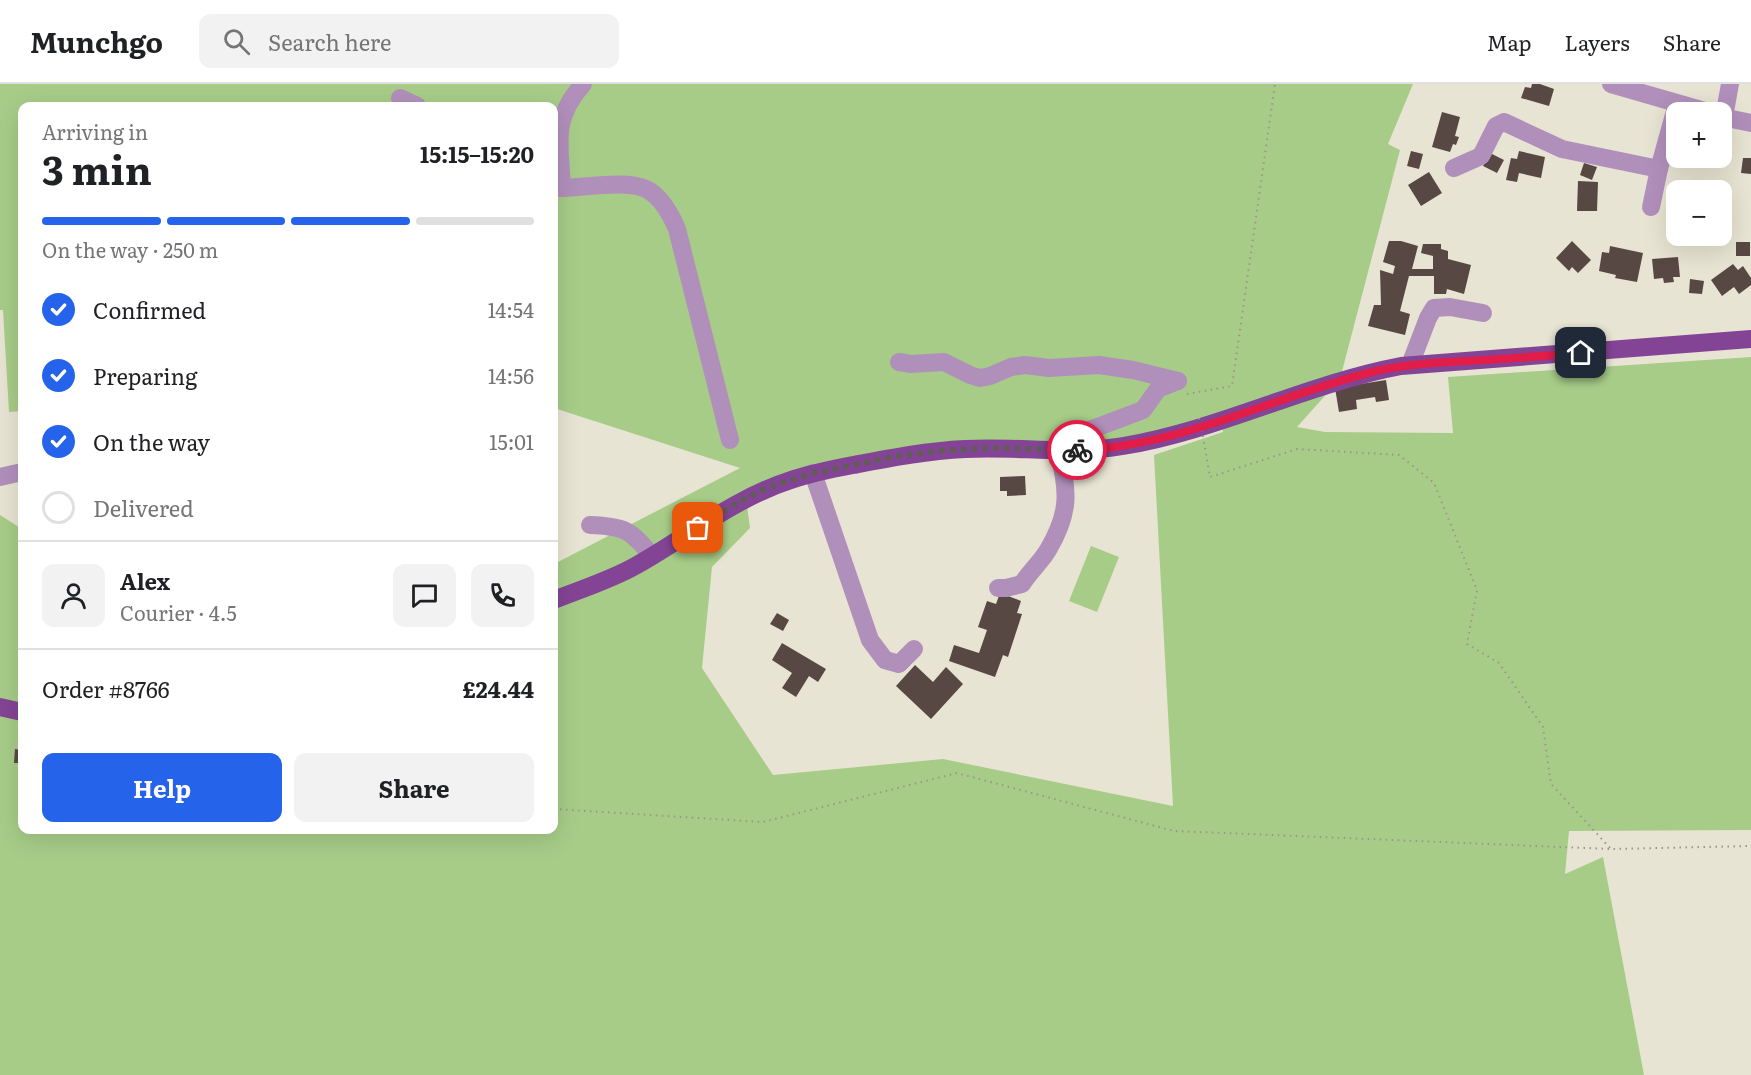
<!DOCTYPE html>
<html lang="en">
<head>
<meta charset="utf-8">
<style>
  body { margin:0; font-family:Literata,serif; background:#f2f2f2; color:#202124; height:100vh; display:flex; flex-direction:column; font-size:22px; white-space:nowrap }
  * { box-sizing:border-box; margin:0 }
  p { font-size:20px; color:#757577 }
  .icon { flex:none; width:33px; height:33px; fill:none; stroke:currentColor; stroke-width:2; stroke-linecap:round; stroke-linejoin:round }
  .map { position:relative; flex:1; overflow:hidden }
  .details { position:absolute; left:18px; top:18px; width:540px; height:732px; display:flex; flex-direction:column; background:#fff; border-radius:12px; box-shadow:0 6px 24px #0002 }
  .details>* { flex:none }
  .tools { position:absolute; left:1666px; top:18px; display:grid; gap:12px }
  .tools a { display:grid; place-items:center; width:66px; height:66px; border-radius:12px; background:#fff; box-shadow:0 6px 24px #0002; font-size:30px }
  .pin { position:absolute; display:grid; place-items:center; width:51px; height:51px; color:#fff; margin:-26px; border-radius:12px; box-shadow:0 3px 9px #0006 }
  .courier { position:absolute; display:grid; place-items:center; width:60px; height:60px; margin:-30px; border:4px solid #e11d48; border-radius:50%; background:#fff; color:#222; box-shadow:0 2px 8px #0007 }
  .headline em { font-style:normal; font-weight:700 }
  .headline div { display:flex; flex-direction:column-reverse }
  .headline { display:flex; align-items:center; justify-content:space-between; height:102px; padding:0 24px }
  h1 { font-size:39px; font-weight:700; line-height:45px }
  .bar { display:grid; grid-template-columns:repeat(4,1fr); gap:9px 6px; align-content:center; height:72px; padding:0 24px }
  .bar i { height:8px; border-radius:4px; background:#e0e0e0 }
  .bar .current { background:#2563eb }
  .bar p { grid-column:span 4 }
  .line { display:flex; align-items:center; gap:15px; padding:0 24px; border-top:2px solid #e0e0e0 }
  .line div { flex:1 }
  .round { display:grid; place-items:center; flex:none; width:63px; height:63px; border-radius:12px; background:#f2f2f2 }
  ol { padding:0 24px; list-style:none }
  li { display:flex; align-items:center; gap:18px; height:66px }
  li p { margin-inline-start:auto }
  li .icon { padding:6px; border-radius:50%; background:#2563eb; color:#fff; stroke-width:4 }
  li:last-child { color:#757577 }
  li i { width:33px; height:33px; border:3px solid #e0e0e0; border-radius:50% }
  .cta { display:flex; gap:12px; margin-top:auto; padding:12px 24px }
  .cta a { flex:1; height:69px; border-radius:12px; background:#2563eb; color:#fff; font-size:24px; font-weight:700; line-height:69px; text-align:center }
  .cta a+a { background:#f2f2f2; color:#202124 }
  header { display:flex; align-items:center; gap:36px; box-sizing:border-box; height:84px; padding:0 30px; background:#fff; border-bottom:2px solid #e0e0e0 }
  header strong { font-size:28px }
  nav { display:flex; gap:33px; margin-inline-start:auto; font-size:21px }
  .search { width:420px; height:54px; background:#f2f2f2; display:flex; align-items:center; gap:15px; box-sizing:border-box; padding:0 21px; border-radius:12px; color:#757577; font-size:22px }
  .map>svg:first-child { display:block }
</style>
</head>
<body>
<header>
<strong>Munchgo</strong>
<div class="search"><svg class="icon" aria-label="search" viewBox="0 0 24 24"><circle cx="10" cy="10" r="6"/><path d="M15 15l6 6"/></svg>Search here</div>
<nav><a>Map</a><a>Layers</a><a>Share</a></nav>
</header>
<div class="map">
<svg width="1751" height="991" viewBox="0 0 1751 991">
  <rect width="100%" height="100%" fill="#e8e4d3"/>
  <!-- green -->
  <g fill="#a7cc88" fill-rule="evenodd">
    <path d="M0,0H1413L1388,60L1400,66L1340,295L1297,343L1325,348L1453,349L1448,293L1751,273V746L1569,747L1565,790L1603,773L1644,991H0V431L22,445V746H554V480L740,384L554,324V22H22V327L9,328L3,226H0ZM1223,332V348L1154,371L1173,722L943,675L773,691L702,584L712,483L750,444L746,414L938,367L1151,357Z"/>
    <path d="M1091,462L1119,473L1097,528L1069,517Z"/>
  </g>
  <!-- building -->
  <g fill="#584844">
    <path d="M1532,0H1540L1554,5L1549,22L1521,14L1525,3L1531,4Z"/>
    <path d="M1442,28L1460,33L1455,52L1459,53L1456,61L1453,60L1450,68L1432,63Z"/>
    <path d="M1411,67L1423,70L1419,85L1407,82Z"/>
    <path d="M1519,67L1545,73L1541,94L1519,89L1517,98L1506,96L1511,74L1517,75Z"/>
    <path d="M1490,69L1504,76L1497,89L1483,82Z"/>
    <path d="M1743,74H1751V90L1741,89Z"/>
    <path d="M1584,79L1597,83L1592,96L1580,91Z"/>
    <path d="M1429,88L1442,109L1421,122L1408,101Z"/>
    <path d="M1578,97L1598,98L1597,127H1577Z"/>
    <path d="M1389,157H1401L1418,162L1412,185H1433V172L1421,169L1423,160H1441V165L1448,167V175L1471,181L1464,210L1447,205L1446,210H1434V192H1409L1400,227L1410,230L1405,251L1368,242L1374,221H1381L1380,186L1393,190L1395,182L1383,178Z"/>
    <path d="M1572,157L1591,176L1578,189L1572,183L1569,187L1556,174Z"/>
    <rect x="1736" y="158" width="14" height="14"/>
    <path d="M1610,162L1643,169L1637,198L1615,194L1616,191L1599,187L1602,168L1609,169Z"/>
    <path d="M1678,173L1680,193H1673L1674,198L1664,199L1663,194L1654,195L1652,175Z"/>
    <path d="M1733,180L1738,186L1743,182L1751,194V201L1739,210L1734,203L1722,212L1711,196Z"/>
    <path d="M1690,195L1704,197L1702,210L1689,209Z"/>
    <path d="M1386,296L1389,316L1376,318L1375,313L1356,316L1357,325L1339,328L1335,304Z"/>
    <path d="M1025,392L1026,411L1007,412V407H1000V393Z"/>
    <path d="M1000,509L1021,517L1017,529L1022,530L1008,573L1003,571L995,593L949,577L954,561L979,569L987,546L978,543L987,517L996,520Z"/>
    <path d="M777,529L789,536L783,547L770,540Z"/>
    <path d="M782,559L826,585L818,598L809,592L796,613L782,604L792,589L772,576Z"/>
    <path d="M915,581L933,598L946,583L963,600L931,635L896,602Z"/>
    <path d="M15,665L22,666V679H14Z"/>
  </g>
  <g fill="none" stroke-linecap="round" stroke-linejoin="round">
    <!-- path -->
    <g stroke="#9a9689" stroke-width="2" stroke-dasharray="1.5 4.5" stroke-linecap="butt">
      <path d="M1187,310L1232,302L1275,0"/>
      <path d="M1204,358L1210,393L1297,365L1399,371L1434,399L1477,506L1467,560L1499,579L1543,643L1551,700L1611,765"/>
      <path d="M554,725L763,738L957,689L1174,747L1611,765L1751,762"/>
    </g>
    <!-- minor -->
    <g stroke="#b18fbb" stroke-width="18">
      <path d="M1611,0L1708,28"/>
      <path d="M400,14L417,22"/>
      <path d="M1722,33L1751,39"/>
      <path d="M1724,33L1730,0"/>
      <path d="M1454,84L1481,72L1496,42L1504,38L1562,65L1659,85"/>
      <path d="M554,104C576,105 627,95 646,105C661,112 671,131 677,145L730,356"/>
      <path d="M562,104C560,60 551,36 583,0"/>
      <path d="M1651,123L1659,85L1677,20"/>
      <path d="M899,278L911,280L944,278L970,291L980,294L990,292L1011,283L1025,281L1049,284L1099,281L1133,286L1178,297"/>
      <path d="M1410,281L1428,234L1434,224L1450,223L1483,229"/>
      <path d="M813,389L870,556L885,576L899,580L914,565"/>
      <path d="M0,393L22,388"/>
      <path d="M590,441C624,442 631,446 652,472"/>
      <path d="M998,504H1006L1022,500C1030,487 1041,478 1048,466C1070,429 1069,407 1058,366L1071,353L1143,326L1158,305L1178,297"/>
    </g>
    <!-- major -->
    <g stroke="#844495" stroke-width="18">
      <path d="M554,516C581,505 611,496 637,481C688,452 735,414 791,396C811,389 832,385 853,381C890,374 926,367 965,365C1017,362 1070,371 1123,362C1219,346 1306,300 1401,282L1751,255"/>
      <path d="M0,623L22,628"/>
    </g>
    <!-- path-bridge -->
    <path stroke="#9a9689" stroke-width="2" stroke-dasharray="1.5 4.5" stroke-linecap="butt" d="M1199,334L1204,357"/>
  </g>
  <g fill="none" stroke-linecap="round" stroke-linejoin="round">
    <!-- done -->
    <path stroke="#605d54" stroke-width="6" stroke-dasharray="0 10.8" d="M698,444L742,416L769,403L813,389L898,372L938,367L993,364L1077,366"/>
    <!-- route -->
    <path stroke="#e11d48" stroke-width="8" d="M1077,366C1182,363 1276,311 1376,287C1406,280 1437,279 1467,277C1505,275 1543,272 1581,269"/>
  </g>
</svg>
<div class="tools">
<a>+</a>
<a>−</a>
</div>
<div class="pin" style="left:698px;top:444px;background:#ea580c"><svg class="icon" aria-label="bag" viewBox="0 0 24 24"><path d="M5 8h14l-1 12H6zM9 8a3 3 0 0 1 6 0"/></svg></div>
<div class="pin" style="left:1581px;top:269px;background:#1f2937"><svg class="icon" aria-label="home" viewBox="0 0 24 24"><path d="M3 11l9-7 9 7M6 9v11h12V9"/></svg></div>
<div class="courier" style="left:1077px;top:366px"><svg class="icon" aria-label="bike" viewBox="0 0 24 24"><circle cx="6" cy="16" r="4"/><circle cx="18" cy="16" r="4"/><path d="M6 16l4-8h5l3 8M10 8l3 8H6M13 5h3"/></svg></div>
<section class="details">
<div class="headline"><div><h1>3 min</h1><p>Arriving in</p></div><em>15:15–15:20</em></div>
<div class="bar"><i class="current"></i><i class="current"></i><i class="current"></i><i></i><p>On the way · 250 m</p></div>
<ol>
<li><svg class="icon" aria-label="check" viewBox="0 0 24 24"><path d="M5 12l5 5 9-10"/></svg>Confirmed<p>14:54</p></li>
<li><svg class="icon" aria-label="check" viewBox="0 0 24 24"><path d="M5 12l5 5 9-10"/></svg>Preparing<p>14:56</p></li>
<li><svg class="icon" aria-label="check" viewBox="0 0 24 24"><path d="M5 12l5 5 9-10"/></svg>On the way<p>15:01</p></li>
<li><i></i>Delivered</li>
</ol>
<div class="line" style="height:108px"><a class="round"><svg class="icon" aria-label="person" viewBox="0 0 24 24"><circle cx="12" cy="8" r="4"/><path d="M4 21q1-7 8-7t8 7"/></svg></a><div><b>Alex</b><p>Courier · 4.5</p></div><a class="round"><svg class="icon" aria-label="chat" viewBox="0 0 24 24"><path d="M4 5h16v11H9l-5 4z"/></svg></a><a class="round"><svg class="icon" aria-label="phone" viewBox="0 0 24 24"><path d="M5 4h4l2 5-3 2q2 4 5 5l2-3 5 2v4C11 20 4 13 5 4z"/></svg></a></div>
<div class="line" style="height:78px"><div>Order #8766</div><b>£24.44</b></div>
<div class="cta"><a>Help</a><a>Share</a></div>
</section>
</div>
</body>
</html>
